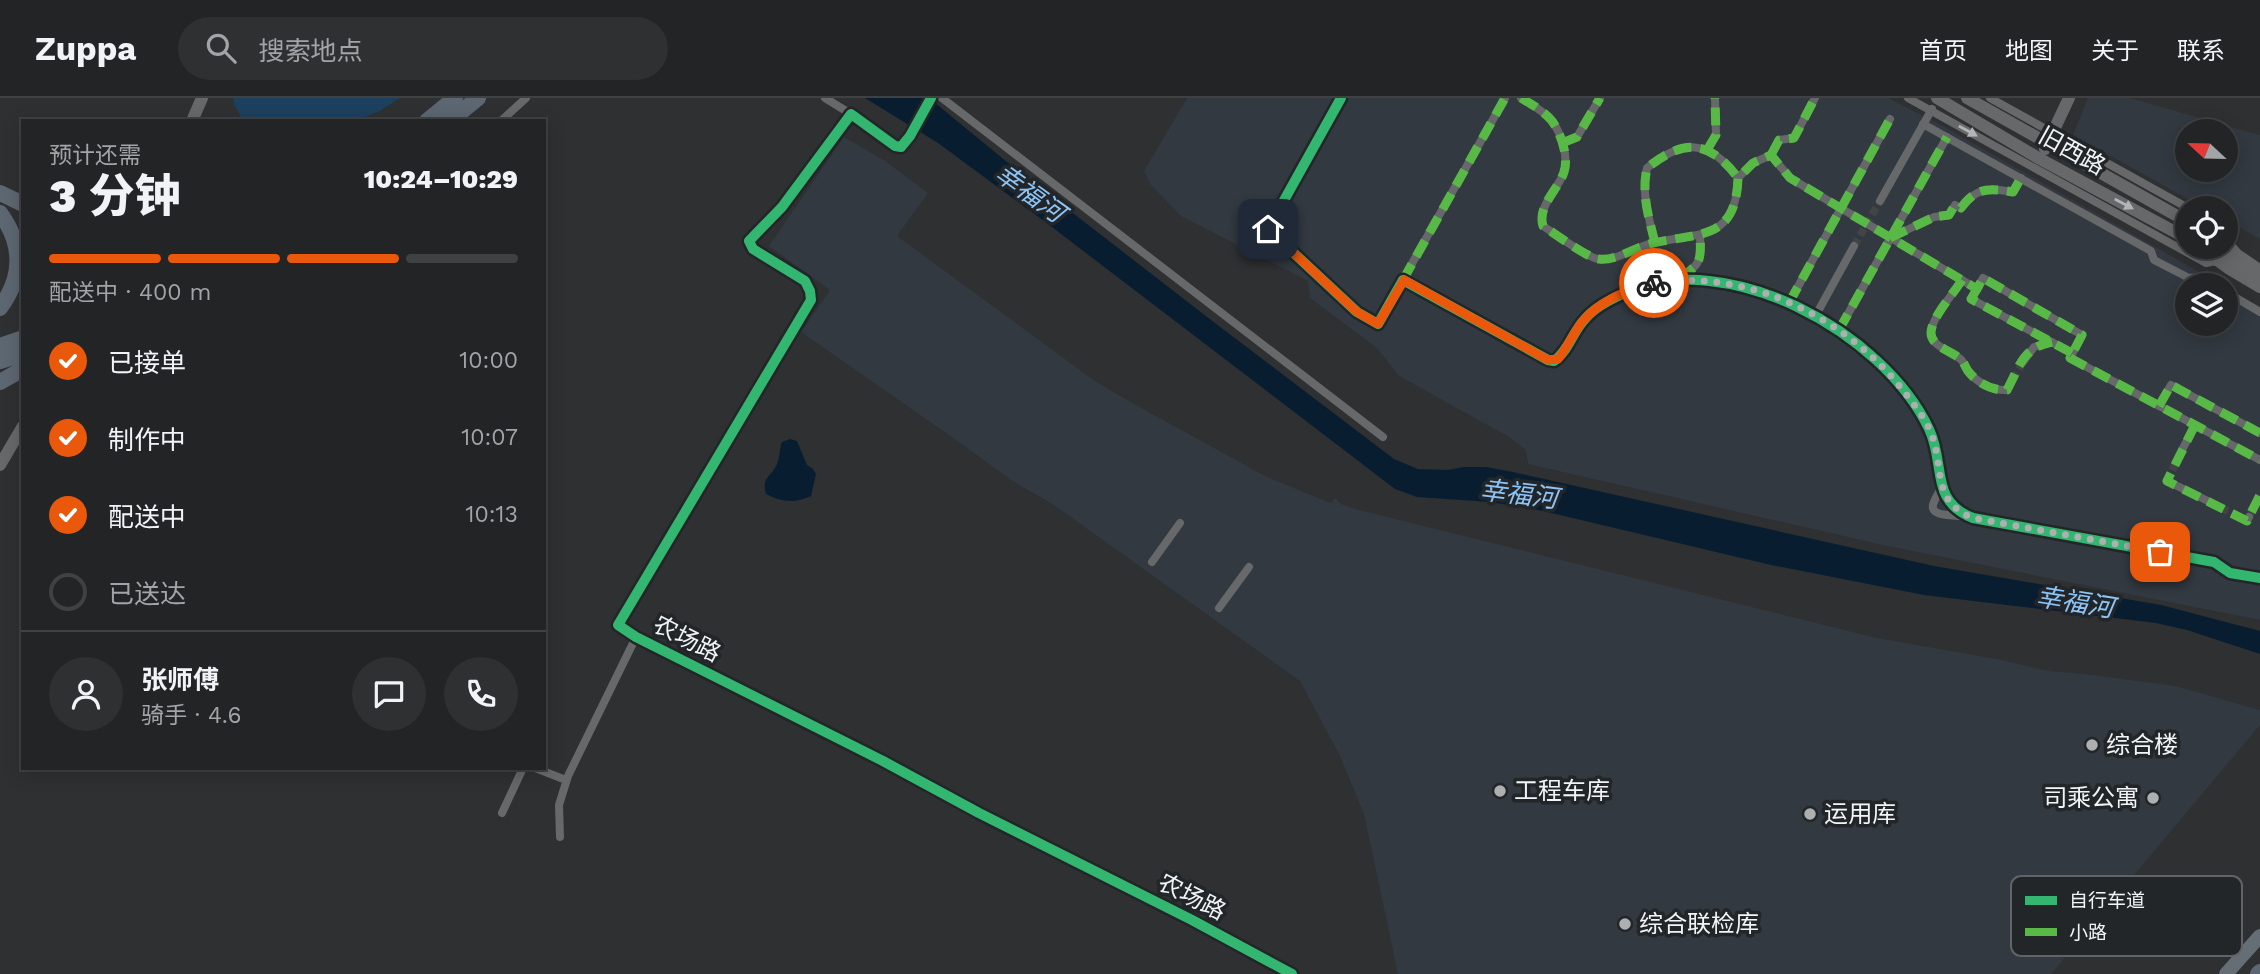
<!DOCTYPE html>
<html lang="zh">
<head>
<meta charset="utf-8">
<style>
  body { margin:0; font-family:"Work Sans","Noto Sans SC",sans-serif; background:#2e3032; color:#f1f3f6; height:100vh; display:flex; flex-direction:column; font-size:26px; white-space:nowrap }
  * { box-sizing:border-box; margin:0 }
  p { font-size:23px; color:#a2a4a7 }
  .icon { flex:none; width:38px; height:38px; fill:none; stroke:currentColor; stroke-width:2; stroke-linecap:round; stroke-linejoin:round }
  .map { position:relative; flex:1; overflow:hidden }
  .sheet { position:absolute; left:21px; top:21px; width:525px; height:651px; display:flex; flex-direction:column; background:#222426; border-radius:0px; box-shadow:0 4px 18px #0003,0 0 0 2px #3f4143 }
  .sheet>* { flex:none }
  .needle { width:46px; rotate:292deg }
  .controls { position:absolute; left:2175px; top:21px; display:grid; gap:14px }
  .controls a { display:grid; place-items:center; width:63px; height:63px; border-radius:50%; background:#222426; box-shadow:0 4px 18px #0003,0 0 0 2px #3f4143; font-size:35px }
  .pin { position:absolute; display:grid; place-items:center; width:60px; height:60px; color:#fff; margin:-30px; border-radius:14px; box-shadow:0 4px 10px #0006 }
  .courier { position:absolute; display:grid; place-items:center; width:70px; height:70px; margin:-35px; border:5px solid #ea580c; border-radius:50%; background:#fff; color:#222; box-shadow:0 2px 9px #0007 }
  .overview em { font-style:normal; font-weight:800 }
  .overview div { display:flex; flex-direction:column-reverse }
  .overview { display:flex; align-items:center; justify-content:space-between; height:119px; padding:0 28px }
  h1 { font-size:46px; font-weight:800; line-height:52px }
  .bar { display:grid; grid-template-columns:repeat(4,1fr); gap:10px 7px; align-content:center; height:84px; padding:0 28px }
  .bar i { height:9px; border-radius:5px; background:#3f4143 }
  .bar .on { background:#ea580c }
  .bar p { grid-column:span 4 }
  .line { display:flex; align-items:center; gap:18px; padding:0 28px; border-top:2px solid #3f4143 }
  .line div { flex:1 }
  .round { display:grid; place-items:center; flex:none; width:74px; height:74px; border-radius:37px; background:#2e3032 }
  ol { padding:0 28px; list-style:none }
  li { display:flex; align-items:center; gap:21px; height:77px }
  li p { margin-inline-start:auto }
  li .icon { padding:7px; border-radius:50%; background:#ea580c; color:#fff; stroke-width:4 }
  li:last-child { color:#a2a4a7 }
  li i { width:38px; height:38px; border:4px solid #3f4143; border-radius:50% }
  header { display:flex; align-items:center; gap:42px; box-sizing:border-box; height:98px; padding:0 35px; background:#222426; border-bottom:2px solid #3f4143 }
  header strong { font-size:33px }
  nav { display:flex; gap:38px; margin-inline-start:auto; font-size:24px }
  .search { width:490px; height:63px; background:#2e3032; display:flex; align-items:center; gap:18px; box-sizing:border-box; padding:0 24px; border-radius:38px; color:#a2a4a7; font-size:26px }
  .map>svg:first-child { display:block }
</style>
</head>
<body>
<header>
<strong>Zuppa</strong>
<div class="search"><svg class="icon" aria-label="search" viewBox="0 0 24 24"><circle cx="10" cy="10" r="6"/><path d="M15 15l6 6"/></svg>搜索地点</div>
<nav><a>首页</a><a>地图</a><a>关于</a><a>联系</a></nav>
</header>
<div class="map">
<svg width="2260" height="876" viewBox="0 0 2260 876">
  <rect width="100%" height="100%" fill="#2e3032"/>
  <!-- built -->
  <g fill="#323940" fill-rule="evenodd">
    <path d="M1187,0H1888L1941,27L2222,187H2188V226H2226V189L2260,209V522L1883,447L1528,366L1526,352L1509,339L1399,278L1377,250L1310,200L1308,183L1181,118L1151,87L1144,73Z"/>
    <path d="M2088,0H2130L2260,37V141L2226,122V110H2204L2073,37ZM2188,33H2226V72H2188Z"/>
    <path d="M844,39L885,63L928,95L897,138L1095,283L1127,302L1265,378L1330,405L1335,400L1341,406L1359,412L1877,540L2002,562L2048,573L2085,576L2176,588L2260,612V627L2051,876H1398L1364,716L1340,658L1300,583L1054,407L1011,382L959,344L801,234L830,192L769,148Z"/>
  </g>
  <!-- green -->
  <path fill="#1c405e" d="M233,0H400L378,14L354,23H243L234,6Z"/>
  <!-- water -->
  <g fill="#081e30">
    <path d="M865,0H929L1007,64L1211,222L1394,361L1418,371L1448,372L1464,369H1486L1513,374L1934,468L2161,507L2260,533V556L2187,532L2156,525L1924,497L1771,467L1543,413L1490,404L1417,399L1395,391L1048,126L938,45Z"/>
    <path d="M790,341L797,343L807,367L813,371L816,376L811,398C795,406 781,404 766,396C762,379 769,381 776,368C780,361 779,352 782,344Z"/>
  </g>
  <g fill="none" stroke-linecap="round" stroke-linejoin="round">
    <!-- street-tunnel -->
    <g stroke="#424446" stroke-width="8" stroke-dasharray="8 4" stroke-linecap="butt">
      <path d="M1854,148L1880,103"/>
      <path d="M2007,292L2023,264"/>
      <path d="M2167,383L2182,352"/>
      <path d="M2210,404L2239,419"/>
      <path d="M2249,419L2260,397"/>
    </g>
    <!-- street -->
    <g stroke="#666869" stroke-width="8">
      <path d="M825,0L851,16"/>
      <path d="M942,0L1383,339"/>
      <path d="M1341,0L1268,131L1357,214L1378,226L1505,0"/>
      <path d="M1521,0C1531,6 1544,13 1552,23C1561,35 1569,59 1564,74C1558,92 1537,108 1543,128C1554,135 1589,161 1599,161C1614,163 1631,152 1646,147C1694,133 1736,147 1738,80L1753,65L1771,57L1790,80L1977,191L1983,180L2082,237L2070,260L2260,362"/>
      <path d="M1908,0L2206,165L2217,163"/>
      <path d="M1990,0L2188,110"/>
      <path d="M501,23L526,0"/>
      <path d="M1923,26L2151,153L2154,162L2189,180L2200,179L2214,187"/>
      <path d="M1562,45L1577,39L1600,0"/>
      <path d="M1707,52L1716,37L1715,0"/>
      <path d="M1771,57L1779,42L1794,40L1815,0"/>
      <path d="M1880,103L1932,11"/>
      <path d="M1892,139L1934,119L1949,117L1955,107L1961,110C1976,89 1989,90 2013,94L2021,80"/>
      <path d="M2226,141L2238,155L2260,170"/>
      <path d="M1655,145C1649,120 1641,96 1647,70C1683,41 1709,41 1738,80"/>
      <path d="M1403,182L1548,262L1558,261C1568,249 1574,233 1584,221C1591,213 1601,208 1610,202C1680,160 1783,192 1845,236C1875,257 1901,285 1921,317C1929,329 1934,342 1937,356C1941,374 1939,397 1954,411C1959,416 1966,418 1973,420L2214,464L2230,475L2260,480"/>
      <path d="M1680,182C1684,176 1688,175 1693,170C1703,162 1700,148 1700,137"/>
      <path d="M1962,182C1954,195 1931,220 1931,235C1931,248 1951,253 1959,260C1964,263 1965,269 1968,273C1977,285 1993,293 2007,292"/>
      <path d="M1977,191L1971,201L2072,255"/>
      <path d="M2226,194L2260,214"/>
      <path d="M1789,205L1890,21"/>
      <path d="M1816,217L1854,148"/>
      <path d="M1839,232L1947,39"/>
      <path d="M2023,264L2034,249L2052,244"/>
      <path d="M2159,308L2171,287L2260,335"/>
      <path d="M2182,352L2195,327"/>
      <path d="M2167,383L2210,404"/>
      <path d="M1942,387C1940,394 1936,398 1934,404C1927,419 1952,417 1961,418"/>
      <path d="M2239,419L2247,423L2249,419"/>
      <path d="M1152,464L1180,425"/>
      <path d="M1219,510L1249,469"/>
      <path d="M535,670L566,682"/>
      <path d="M502,715L523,670"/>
      <path d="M560,739L559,707L568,678L636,539"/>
    </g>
    <!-- secondary -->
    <g stroke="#666869" stroke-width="12">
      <path d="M931,0L910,38L901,49L895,48L851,16L782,109L749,143L753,151L805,183L810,193L811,202L618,527L636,539L883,663L979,715L1192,822L1292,876"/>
      <path d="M1937,0L2040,61L2188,141"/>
      <path d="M1967,0L2188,124"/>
      <path d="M192,23L202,0"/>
      <path d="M2045,51L2069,0"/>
      <path d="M2199,149L2228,170L2260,189"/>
      <path d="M2218,149L2233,162L2260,178"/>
      <path d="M0,367L23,328"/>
    </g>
    <!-- primary -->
    <path stroke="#656e74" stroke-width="14" d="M2226,876L2260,838"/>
    <!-- highway -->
    <g stroke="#5d6771" stroke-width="16">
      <path d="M427,23L455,0"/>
      <path d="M450,23L478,0"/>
      <path d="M0,95L23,106"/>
      <path d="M0,115C23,146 23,179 0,210"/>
      <path d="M0,248L23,240"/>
      <path d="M0,263L23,256"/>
      <path d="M0,284L23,271"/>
      <path d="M2258,876L2260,874"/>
    </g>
    <!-- quiet -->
    <g stroke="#58b947" stroke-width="9" stroke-dasharray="18 9" stroke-linecap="butt">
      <path d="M1521,0C1531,6 1544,13 1552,23C1561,35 1569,59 1564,74C1558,92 1537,108 1543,128C1554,135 1589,161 1599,161C1614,163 1631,152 1646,147C1694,133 1736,147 1738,80L1753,65L1771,57L1790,80L1977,191L1983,180L2082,237L2070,260L2260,362"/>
      <path d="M1562,45L1577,39L1600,0"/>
      <path d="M1707,52L1716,37L1715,0"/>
      <path d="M1771,57L1779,42L1794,40L1815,0"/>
      <path d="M1890,140L1934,119L1949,117L1955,107L1961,110C1976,89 1989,90 2013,94L2021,80"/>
      <path d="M1655,145C1649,120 1641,96 1647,70C1683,41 1709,41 1738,80"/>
      <path d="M1403,182L1505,0"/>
      <path d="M1680,182C1684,176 1688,175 1693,170C1703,162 1700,148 1700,137"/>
      <path d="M1962,182C1954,195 1931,220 1931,235C1931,248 1951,253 1959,260C1964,263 1965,269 1968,273C1977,285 1993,293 2007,292C2020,268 2022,250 2052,244"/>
      <path d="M1977,191L1971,201L2072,255"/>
      <path d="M1789,205L1890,21"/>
      <path d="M1839,232L1947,39"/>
      <path d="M2159,308L2171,287L2260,335"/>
      <path d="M2195,327L2167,383L2247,423L2260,397"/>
    </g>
    <!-- cycleway casing -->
    <g stroke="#232629" stroke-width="15">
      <g id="cycleway">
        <path d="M931,0L910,38L901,49L895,48L851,16L782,109L749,143L753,151L805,183L810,193L811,202L618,527L636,539L883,663L979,715L1192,822L1292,876"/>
        <path d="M1341,0L1268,131L1357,214L1378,226L1403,182L1548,262L1554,263C1568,254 1573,233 1585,221C1595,209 1611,201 1625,195C1727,148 1884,235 1929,331C1946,366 1929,403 1973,420L2214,464L2230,475L2260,480"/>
      </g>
    </g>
    <!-- cycleway -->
    <use href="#cycleway" stroke="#33b770" stroke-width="10"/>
  </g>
  <!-- one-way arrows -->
  <defs><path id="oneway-solid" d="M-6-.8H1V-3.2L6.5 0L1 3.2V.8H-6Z" transform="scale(1.75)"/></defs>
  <g fill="#b2b5b7">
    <use href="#oneway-solid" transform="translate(1968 33) rotate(29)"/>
    <use href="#oneway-solid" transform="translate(2124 106) rotate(28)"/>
  </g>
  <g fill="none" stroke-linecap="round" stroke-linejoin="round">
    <!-- done -->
    <path stroke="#adafb1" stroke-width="7" stroke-dasharray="0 12.6" d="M1654,185C1748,170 1849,221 1905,295C1914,306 1923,318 1929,330C1946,366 1929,403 1973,420L2160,454"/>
    <!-- route -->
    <path stroke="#ea580c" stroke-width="9" d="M1268,131L1357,214L1378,226L1404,182L1548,262L1558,261C1567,250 1573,236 1582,224C1598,204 1630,190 1654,185"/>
  </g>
  <!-- markers -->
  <g fill="#adafb1" stroke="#232629" stroke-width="2.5">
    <circle cx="2092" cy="647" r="7"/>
    <circle cx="1500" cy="693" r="7"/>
    <circle cx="2153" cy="700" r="7"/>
    <circle cx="1810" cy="716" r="7"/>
    <circle cx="1625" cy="826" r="7"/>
  </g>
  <g text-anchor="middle" stroke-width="7" stroke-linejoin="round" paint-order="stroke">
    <!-- street labels -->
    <g font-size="24" fill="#f1f4f6" stroke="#232629">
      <text transform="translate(2072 53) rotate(29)" y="8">旧西路</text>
      <text transform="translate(687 541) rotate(27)" y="8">农场路</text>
      <text transform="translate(1192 799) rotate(27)" y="8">农场路</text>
    </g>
    <!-- poi labels -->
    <g font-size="24" fill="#f1f4f6" stroke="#232629" text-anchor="start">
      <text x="2106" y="655">综合楼</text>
      <text x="1514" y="701">工程车库</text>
      <text x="2139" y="708" text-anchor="end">司乘公寓</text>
      <text x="1824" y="724">运用库</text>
      <text x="1639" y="834">综合联检库</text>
    </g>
    <!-- water labels -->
    <g font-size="26" font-style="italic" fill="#8cc4f7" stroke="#232629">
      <text transform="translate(1030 95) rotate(36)" y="9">幸福河</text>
      <text transform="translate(1519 396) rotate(7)" y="9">幸福河</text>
      <text transform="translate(2075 504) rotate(9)" y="9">幸福河</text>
    </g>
  </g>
  <!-- legend -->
  <rect x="2011" y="778" width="231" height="80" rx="10" fill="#232629" stroke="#616466" stroke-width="2"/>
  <rect x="2025" y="798" width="32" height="9" fill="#33b770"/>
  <rect x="2025" y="830" width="32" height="8" fill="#58b947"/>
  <g font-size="19" fill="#f1f4f6">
    <text x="2069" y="809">自行车道</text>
    <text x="2069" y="841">小路</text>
  </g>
</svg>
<div class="controls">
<a><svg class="needle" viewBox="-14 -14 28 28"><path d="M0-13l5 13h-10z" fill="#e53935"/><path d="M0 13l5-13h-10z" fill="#a2a4a7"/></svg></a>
<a><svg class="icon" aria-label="locate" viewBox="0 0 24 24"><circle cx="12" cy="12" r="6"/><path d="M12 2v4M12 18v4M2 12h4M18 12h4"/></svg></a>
<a><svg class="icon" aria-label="layers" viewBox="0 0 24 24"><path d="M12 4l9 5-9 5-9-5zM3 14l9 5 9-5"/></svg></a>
</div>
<div class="pin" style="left:2160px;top:454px;background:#ea580c"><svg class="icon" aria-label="bag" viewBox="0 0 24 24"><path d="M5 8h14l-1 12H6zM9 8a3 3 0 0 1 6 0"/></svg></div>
<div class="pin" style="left:1268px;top:131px;background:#1f2937"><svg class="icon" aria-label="home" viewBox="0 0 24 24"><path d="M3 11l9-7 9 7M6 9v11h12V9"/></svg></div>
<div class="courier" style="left:1654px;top:185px"><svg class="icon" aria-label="bike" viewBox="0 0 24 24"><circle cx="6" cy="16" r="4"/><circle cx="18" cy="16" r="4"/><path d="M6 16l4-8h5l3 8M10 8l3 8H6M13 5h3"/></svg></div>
<section class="sheet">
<div class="overview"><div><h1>3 分钟</h1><p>预计还需</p></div><em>10:24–10:29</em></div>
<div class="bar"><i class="on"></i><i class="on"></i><i class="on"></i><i></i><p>配送中 · 400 m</p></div>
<ol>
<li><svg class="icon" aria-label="check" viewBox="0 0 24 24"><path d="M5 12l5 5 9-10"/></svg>已接单<p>10:00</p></li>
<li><svg class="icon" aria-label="check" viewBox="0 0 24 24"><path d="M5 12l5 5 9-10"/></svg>制作中<p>10:07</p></li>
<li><svg class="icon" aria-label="check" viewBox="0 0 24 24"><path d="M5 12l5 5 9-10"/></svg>配送中<p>10:13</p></li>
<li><i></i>已送达</li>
</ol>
<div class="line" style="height:126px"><a class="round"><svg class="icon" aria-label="person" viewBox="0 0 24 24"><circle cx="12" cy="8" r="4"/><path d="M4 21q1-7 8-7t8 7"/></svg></a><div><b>张师傅</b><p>骑手 · 4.6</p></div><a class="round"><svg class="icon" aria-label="chat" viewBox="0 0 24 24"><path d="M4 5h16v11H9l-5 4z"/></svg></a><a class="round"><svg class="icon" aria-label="phone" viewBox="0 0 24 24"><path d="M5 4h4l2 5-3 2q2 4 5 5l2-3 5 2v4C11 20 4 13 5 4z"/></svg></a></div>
</section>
</div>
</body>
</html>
